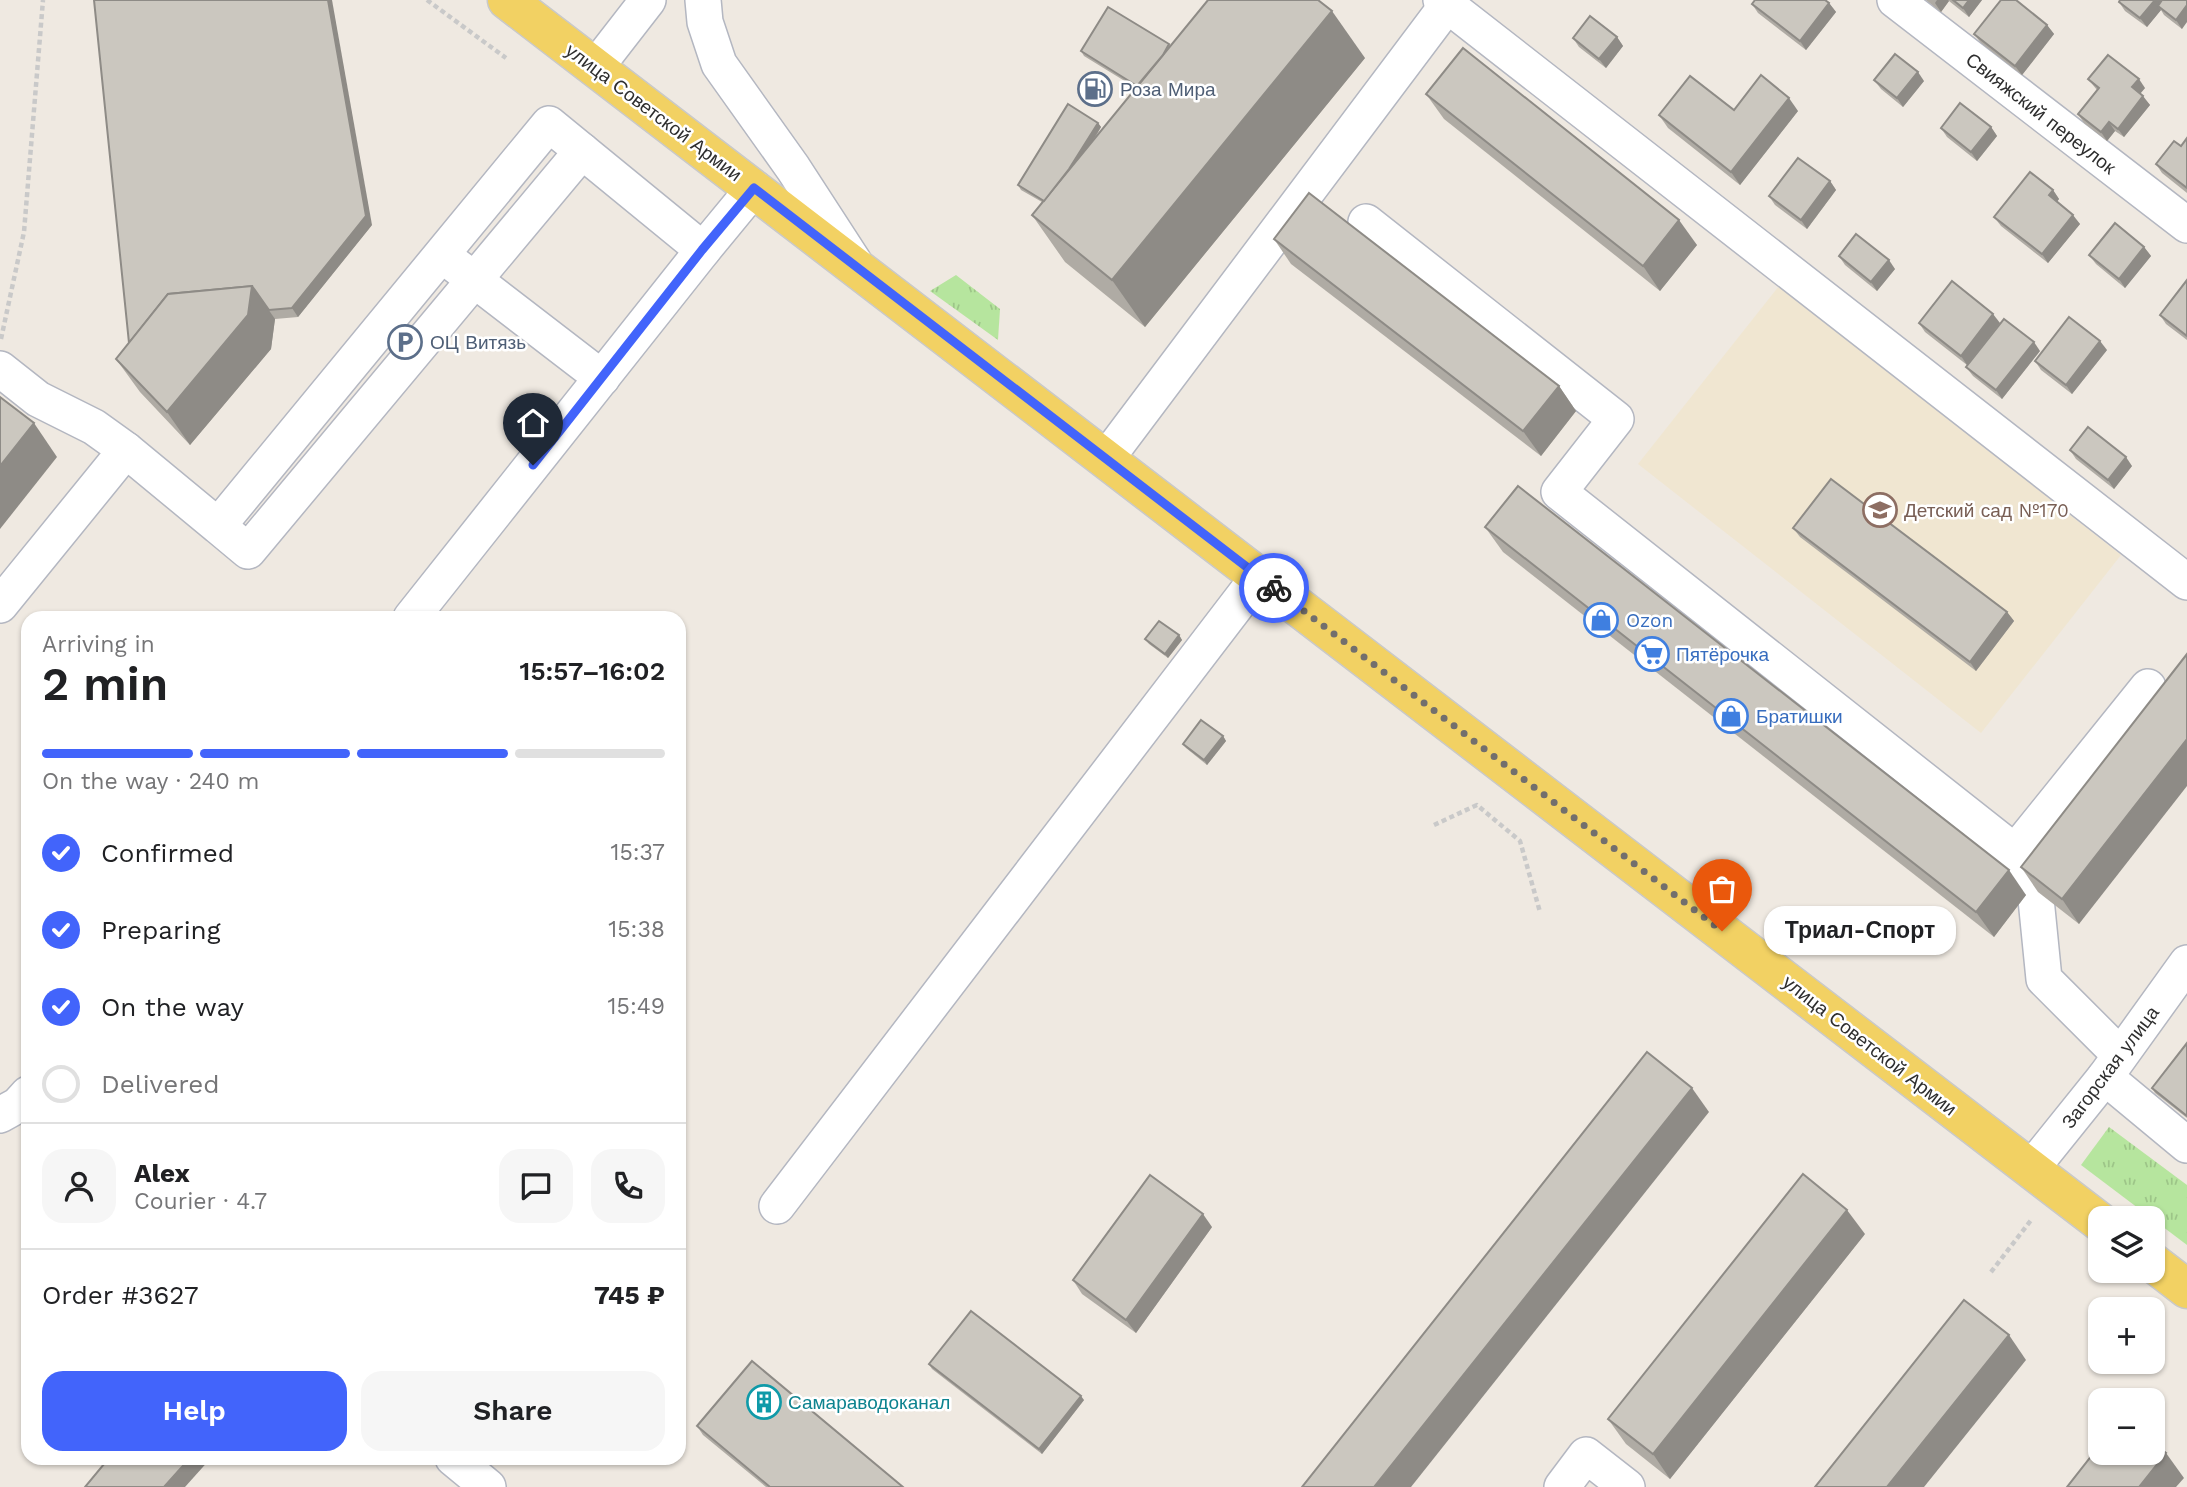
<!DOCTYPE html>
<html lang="en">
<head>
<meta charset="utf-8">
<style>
  body { margin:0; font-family:"Work Sans",sans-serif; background:#f6f6f6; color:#202124; height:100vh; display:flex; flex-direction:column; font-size:26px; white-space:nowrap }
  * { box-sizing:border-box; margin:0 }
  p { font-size:23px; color:#757577 }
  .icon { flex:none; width:38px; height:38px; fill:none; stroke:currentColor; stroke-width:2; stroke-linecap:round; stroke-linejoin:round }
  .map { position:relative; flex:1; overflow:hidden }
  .panel { position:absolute; left:21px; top:611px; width:665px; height:854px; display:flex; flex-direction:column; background:#fff; border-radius:21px; box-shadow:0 2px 5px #0004 }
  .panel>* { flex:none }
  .fabs { position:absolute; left:2088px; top:1206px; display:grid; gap:14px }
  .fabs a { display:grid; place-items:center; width:77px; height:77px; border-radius:14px; background:#fff; box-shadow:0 2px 5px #0004; font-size:35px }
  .pin { position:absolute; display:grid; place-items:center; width:60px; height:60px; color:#fff; margin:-72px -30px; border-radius:50% 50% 50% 0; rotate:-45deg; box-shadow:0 0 7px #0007 }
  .pin .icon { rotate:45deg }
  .courier { position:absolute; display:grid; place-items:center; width:70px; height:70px; margin:-35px; border:5px solid #4264fb; border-radius:50%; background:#fff; color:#222; box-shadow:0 2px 9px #0007 }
  .bubble { position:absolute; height:49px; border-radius:21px; background:#fff; box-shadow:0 2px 5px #0004; font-size:23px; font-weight:600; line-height:49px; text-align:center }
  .headline em { font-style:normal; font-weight:600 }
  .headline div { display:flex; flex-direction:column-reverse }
  .headline { display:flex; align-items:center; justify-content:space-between; height:119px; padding:0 21px }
  h1 { font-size:46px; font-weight:600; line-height:52px }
  .bar { display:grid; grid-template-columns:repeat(4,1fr); gap:10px 7px; align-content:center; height:84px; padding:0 21px }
  .bar i { height:9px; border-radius:5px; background:#e0e0e0 }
  .bar .on { background:#4264fb }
  .bar p { grid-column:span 4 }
  .line { display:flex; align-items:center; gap:18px; padding:0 21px; border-top:2px solid #e0e0e0 }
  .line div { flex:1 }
  .round { display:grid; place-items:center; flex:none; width:74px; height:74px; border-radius:21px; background:#f6f6f6 }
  ol { padding:0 21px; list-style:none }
  li { display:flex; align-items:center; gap:21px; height:77px }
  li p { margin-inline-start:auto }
  li .icon { padding:7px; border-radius:50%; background:#4264fb; color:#fff; stroke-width:4 }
  li:last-child { color:#757577 }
  li i { width:38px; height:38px; border:4px solid #e0e0e0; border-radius:50% }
  .button { display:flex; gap:14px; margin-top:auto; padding:14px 21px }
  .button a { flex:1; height:80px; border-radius:21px; background:#4264fb; color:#fff; font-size:28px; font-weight:600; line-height:80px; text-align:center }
  .button a+a { background:#f6f6f6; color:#202124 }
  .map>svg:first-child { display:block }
</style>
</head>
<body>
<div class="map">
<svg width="2187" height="1487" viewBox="0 0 2187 1487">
  <defs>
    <pattern id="grass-tufts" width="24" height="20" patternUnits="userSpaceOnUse" patternTransform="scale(1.75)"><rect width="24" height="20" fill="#b6e59e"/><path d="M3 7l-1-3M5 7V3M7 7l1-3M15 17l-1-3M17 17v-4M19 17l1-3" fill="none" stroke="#9dc588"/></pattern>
  </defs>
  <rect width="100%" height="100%" fill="#efe9e1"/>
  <!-- education -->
  <path fill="#f0e6d1" d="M1779,286L2121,555L1981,733L1638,464Z"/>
  <!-- grass -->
  <g fill="url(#grass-tufts)">
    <path d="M956,275L1000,309L998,340L930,291Z"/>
    <path d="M2109,1127L2187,1185V1245L2081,1165Z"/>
  </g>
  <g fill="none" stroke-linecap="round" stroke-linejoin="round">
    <!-- minor casing -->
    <g stroke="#b4b7c1" stroke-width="38">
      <g id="minor">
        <path d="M703,0L705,22L719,64L793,168L854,262"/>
        <path d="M1441,0L2187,582"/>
        <path d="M1895,0L2187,225"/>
        <path d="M596,67L648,0"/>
        <path d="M582,151L703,250"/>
        <path d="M1366,222L1616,419L1559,492L2015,852"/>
        <path d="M455,265L602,378"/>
        <path d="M0,369L38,399L94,427L126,450L218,526L549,124L582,151L248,551L218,526"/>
        <path d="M1106,459L1451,0"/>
        <path d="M0,605L126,450"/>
        <path d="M411,618L703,250L754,188"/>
        <path d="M2120,1055L2044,979L2034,879L2015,852L2148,687"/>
        <path d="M2105,1077L2187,1145"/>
        <path d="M0,1115L18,1105L28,1094"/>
        <path d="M2031,1169L2105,1077L2187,963"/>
        <path d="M777,1206L1259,576"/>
        <path d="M453,1458L488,1487"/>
        <path d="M1562,1487L1586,1455L1627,1487"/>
      </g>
    </g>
    <!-- major casing -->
    <g stroke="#c9c9c9" stroke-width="41">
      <g id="major">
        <path d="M507,0L2100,1222"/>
        <path d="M2152,1262L2187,1289"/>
      </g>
    </g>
    <!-- path -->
    <g stroke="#c9c9c9" stroke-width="4.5" stroke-dasharray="5 3.5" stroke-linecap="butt">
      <path d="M427,0L506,58"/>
      <path d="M1,339L24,232L43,0"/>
      <path d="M1434,825L1477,805L1520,841L1540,912"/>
      <path d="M1991,1272L2032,1219"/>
    </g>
    <!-- minor -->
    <use href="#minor" stroke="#fff" stroke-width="35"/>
    <!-- major -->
    <use href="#major" stroke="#f2d163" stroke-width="38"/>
  </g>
  <!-- wall -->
  <g fill="#afaba4">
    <path d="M1926,0H1982L1969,17L1949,1L1941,12Z"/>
    <path d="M2187,0L2182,29L2164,15L2161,10L2147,27L2125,11L2119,2Z"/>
    <path d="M1829,3L1836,12L1806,50L1758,13L1752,4Z"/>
    <path d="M2047,25L2054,34L2022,75L1981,43L1974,34Z"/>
    <path d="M1617,37L1623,46L1606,68L1579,47L1573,38Z"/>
    <path d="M1169,44L1171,46L1365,58L1145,327L1065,262L1032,215L1042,202L1021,190L1018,185L1098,123L1101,127L1094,140L1136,88L1084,56L1081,51Z"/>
    <path d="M2088,79L2145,88L2140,94L2150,105L2124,137L2115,131L2107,141L2084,123L2078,114L2097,90Z"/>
    <path d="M1874,80L1924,81L1903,107L1881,89Z"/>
    <path d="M1426,94L1697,245L1660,291L1444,119Z"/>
    <path d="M1734,110L1798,111L1740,185L1668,128L1659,115Z"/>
    <path d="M1991,127L1997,136L1977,161L1947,137L1941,128Z"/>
    <path d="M2187,138V193L2162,173L2156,164L2181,146Z"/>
    <path d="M1830,181L1836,190L1807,229L1775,205L1769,196Z"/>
    <path d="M2053,190L2059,199L2057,202L2080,224L2048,263L2001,226L1994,217Z"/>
    <path d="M372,225L298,317L275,319L271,349L190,445L140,392L116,359Z"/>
    <path d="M1274,239L1559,386L1576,411L1541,456L1291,264Z"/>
    <path d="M2144,247L2151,256L2125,288L2096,264L2089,255Z"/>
    <path d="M1839,256L1895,269L1877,291L1845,265Z"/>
    <path d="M2187,280V340L2166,324L2160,315Z"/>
    <path d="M1919,323H2000L1967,365L1925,332Z"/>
    <path d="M2107,350L2072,394L2041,370L2035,361Z"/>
    <path d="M2040,351L2002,399L1973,376L1966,367Z"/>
    <path d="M2070,450L2132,466L2114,489L2076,459Z"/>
    <path d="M1485,527L2026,895L1994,937L1503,552Z"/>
    <path d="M1793,528L2007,612L2014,621L1976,671L1800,537Z"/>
    <path d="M1179,635L1182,640L1168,658L1149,644L1145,639Z"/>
    <path d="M2187,654L2079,924L2038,892L2021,867Z"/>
    <path d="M1223,736L1226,741L1207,765L1186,748L1183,744Z"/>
    <path d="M2187,1043V1118L2155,1093L2152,1088Z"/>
    <path d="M1212,1227L1136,1333L1082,1294L1073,1280Z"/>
    <path d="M1865,1234L1670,1479L1626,1444L1608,1419Z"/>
    <path d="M929,1364L1084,1400L1042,1454L932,1369Z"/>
    <path d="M697,1426L903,1487H766L703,1435Z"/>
  </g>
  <!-- shaded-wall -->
  <g fill="#8e8b86">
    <path d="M328,0H332L372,225L298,317L292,308Z"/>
    <path d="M1937,0H1948L1949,1L1941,12L1935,3Z"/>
    <path d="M1969,0H1982L1969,17L1963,8Z"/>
    <path d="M2155,0H2168L2158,6L2161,10L2147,27L2140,18Z"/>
    <path d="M1829,3L1836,12L1806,50L1800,41Z"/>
    <path d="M2187,5V22L2182,29L2176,20Z"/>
    <path d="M1332,11L1365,58L1145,327L1112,280Z"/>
    <path d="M2047,25L2054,34L2022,75L2015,66Z"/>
    <path d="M1617,37L1623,46L1606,68L1599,59Z"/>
    <path d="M1918,72L1924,81L1903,107L1897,98Z"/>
    <path d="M2139,79L2145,88L2138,96L2132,87Z"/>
    <path d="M2143,96L2150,105L2124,137L2118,129Z"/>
    <path d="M1789,98L1798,111L1740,185L1731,172Z"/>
    <path d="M2109,122L2115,131L2107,141L2101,132Z"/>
    <path d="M1098,123L1101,127L1051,208L1048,204Z"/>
    <path d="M1991,127L1997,136L1977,161L1971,152Z"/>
    <path d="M1830,181L1836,190L1807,229L1801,220Z"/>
    <path d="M2053,190L2059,199L2055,204L2049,195Z"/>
    <path d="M2073,215L2080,224L2048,263L2042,254Z"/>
    <path d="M1679,220L1697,245L1660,291L1643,266Z"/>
    <path d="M2144,247L2151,256L2125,288L2119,279Z"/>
    <path d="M1889,260L1895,269L1877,291L1871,282Z"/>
    <path d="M252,286L275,319L271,349L190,445L167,412Z"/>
    <path d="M1993,314L2000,323L1967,365L1961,356Z"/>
    <path d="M2100,341L2107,350L2072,394L2066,385Z"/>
    <path d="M2034,342L2040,351L2002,399L1996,390Z"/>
    <path d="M1559,386L1576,411L1541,456L1523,431Z"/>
    <path d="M34,423L57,457L0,529V466Z"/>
    <path d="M2126,457L2132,466L2114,489L2108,480Z"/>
    <path d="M2007,612L2014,621L1976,671L1970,662Z"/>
    <path d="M1179,635L1182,640L1168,658L1165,654Z"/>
    <path d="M1223,736L1226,741L1207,765L1204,760Z"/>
    <path d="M2187,739V786L2079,924L2062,899Z"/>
    <path d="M2009,870L2026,895L1994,937L1976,912Z"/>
    <path d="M1692,1088L1709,1112L1411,1487H1374Z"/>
    <path d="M1847,1210L1865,1234L1670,1479L1653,1454Z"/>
    <path d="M1203,1214L1212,1227L1136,1333L1126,1320Z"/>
    <path d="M2009,1335L2026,1360L1924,1487H1887Z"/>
    <path d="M1081,1396L1084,1400L1042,1454L1039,1449Z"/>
    <path d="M2166,1453L2184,1478L2176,1487H2139Z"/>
    <path d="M190,1458H211L185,1487H164Z"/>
  </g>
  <!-- building -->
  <g fill="#cbc7bf" stroke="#8e8b86" stroke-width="2">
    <path d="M94,0H328L366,216L292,308L269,310L252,286L168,294L129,343Z"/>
    <path d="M1208,0H1318L1332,11L1112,280L1032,215Z"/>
    <path d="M1755,0H1825L1829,3L1800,41L1752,4Z"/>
    <path d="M1953,0H1969L1963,8Z"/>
    <path d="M2001,0H2016L2047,25L2015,66L1974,34Z"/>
    <path d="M2120,0H2155L2140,18L2119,2Z"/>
    <path d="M2162,0H2187V5L2176,20L2158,6Z"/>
    <path d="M1108,7L1169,44L1163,55L1137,86L1081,51Z"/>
    <path d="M1590,16L1617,37L1599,59L1573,38Z"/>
    <path d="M1463,48L1679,220L1643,266L1426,94Z"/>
    <path d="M1895,54L1918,72L1897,98L1874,80Z"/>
    <path d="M2108,55L2139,79L2132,87L2143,96L2118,129L2109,122L2101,132L2078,114L2099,88L2088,79Z"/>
    <path d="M1761,75L1789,98L1731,172L1659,115L1690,76L1734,110Z"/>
    <path d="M1960,103L1991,127L1971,152L1941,128Z"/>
    <path d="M1068,104L1098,123L1069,169L1044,201L1018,185Z"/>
    <path d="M2187,138V188L2156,164L2174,141L2181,146Z"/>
    <path d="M1798,158L1830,181L1801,220L1769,196Z"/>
    <path d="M2030,172L2053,190L2049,195L2073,215L2042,254L1994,217Z"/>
    <path d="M1309,193L1559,386L1523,431L1274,239Z"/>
    <path d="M2115,223L2144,247L2119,279L2089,255Z"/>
    <path d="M1856,234L1889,260L1871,282L1839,256Z"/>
    <path d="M2187,280V336L2160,315Z"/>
    <path d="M1952,281L1993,314L1961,356L1919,323Z"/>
    <path d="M252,286L248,315L167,412L116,359L168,294Z"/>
    <path d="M2069,317L2100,341L2066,385L2035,361Z"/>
    <path d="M2004,319L2034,342L1996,390L1966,367Z"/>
    <path d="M0,397L34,423L0,466Z"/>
    <path d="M2088,427L2126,457L2108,480L2070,450Z"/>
    <path d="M1831,479L2007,612L1970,662L1793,528Z"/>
    <path d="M1518,486L2009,870L1976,912L1485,527Z"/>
    <path d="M1159,621L1179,635L1165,654L1145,639Z"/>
    <path d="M2187,654V739L2062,899L2021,867Z"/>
    <path d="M1201,720L1223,736L1204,760L1183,744Z"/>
    <path d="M2187,1043V1116L2152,1088Z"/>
    <path d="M1647,1052L1692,1088L1374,1487H1302Z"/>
    <path d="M1803,1174L1847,1210L1653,1454L1608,1419Z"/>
    <path d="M1150,1175L1203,1214L1126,1320L1073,1280Z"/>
    <path d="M1964,1300L2009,1335L1887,1487H1815Z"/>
    <path d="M971,1311L1081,1396L1039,1449L929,1364Z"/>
    <path d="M752,1361L903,1487H770L697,1426Z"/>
    <path d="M2152,1442L2166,1453L2139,1487H2067L2100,1445V1452H2152Z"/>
    <path d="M109,1458H190L164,1487H85Z"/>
  </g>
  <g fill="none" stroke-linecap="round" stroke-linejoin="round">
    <!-- done -->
    <path stroke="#726f6d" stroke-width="7" stroke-dasharray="0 12.6" d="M1274,588L1722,931"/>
    <!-- route -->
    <path stroke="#4264fb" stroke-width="9" d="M533,465L702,250L754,188L1274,588"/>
  </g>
  <!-- icons -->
  <defs>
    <g id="fuel-ring" transform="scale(1.75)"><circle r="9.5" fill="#fff" stroke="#5c6f8a" stroke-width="1.5"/><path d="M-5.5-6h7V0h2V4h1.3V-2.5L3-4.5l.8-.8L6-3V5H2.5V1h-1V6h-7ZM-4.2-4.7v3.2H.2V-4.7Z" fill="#5c6f8a"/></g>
    <g id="parking-ring" transform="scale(1.75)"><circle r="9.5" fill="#fff" stroke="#5c6f8a" stroke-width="1.5"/><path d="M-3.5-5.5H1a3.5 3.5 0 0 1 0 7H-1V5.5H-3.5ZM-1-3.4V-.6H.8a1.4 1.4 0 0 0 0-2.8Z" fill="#5c6f8a"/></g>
    <g id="school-ring" transform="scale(1.75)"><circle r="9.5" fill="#fff" stroke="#8d6e63" stroke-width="1.5"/><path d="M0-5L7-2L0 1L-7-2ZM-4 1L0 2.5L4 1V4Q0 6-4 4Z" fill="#8d6e63"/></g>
    <g id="shop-ring" transform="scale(1.75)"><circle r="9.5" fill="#fff" stroke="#3f7fe0" stroke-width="1.5"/><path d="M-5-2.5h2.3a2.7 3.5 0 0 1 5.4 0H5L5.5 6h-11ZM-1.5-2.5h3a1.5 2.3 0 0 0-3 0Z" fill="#3f7fe0"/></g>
    <g id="supermarket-ring" transform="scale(1.75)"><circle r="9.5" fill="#fff" stroke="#3f7fe0" stroke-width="1.5"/><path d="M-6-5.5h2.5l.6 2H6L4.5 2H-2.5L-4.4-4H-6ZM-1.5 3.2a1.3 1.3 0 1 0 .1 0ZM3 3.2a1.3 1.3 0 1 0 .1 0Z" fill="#3f7fe0"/></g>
    <g id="building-ring" transform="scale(1.75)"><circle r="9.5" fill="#fff" stroke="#0f9aa8" stroke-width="1.5"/><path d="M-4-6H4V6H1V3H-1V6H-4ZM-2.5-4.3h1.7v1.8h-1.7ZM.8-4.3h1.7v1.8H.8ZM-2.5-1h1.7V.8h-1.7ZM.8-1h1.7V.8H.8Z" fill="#0f9aa8"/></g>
  </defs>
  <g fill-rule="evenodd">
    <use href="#fuel-ring" x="1095" y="89"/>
    <use href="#parking-ring" x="405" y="342"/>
    <use href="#school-ring" x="1880" y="510"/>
    <use href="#shop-ring" x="1601" y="620"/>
    <use href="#supermarket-ring" x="1652" y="654"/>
    <use href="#shop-ring" x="1731" y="716"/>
    <use href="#building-ring" x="764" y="1402"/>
  </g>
  <g text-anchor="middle" stroke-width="5" stroke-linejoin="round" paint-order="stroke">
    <!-- service labels -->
    <g font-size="19" fill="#4e5e75" stroke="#fff" text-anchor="start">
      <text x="1120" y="96">Роза Мира</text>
      <text x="430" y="349">ОЦ Витязь</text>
    </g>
    <!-- street labels -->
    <g font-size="19" fill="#2e2e2e" stroke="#fff">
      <text transform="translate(654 112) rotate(37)" y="7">улица Советской Армии</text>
      <text transform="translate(2041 113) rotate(38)" y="7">Свияжский переулок</text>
      <text transform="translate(1870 1045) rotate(38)" y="7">улица Советской Армии</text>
      <text transform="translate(2110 1067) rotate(-53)" y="7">Загорская улица</text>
    </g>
    <!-- education labels -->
    <g font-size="19" fill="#785e54" stroke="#fff" text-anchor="start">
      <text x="1904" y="517">Детский сад №170</text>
    </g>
    <!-- shop labels -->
    <g font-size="19" fill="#366cbe" stroke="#fff" text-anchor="start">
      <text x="1626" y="627">Ozon</text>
      <text x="1676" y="661">Пятёрочка</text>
      <text x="1756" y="723">Братишки</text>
    </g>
    <!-- culture labels -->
    <g font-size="19" fill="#0d838f" stroke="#fff" text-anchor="start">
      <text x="788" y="1409">Самараводоканал</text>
    </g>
  </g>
</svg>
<div class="fabs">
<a><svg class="icon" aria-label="layers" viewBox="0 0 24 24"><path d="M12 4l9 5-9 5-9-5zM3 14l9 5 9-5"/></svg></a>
<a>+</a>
<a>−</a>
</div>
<div class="pin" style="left:1722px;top:931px;background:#ea580c"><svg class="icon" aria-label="bag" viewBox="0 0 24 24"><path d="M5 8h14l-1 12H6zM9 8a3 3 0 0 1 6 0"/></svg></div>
<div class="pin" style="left:533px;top:465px;background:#1f2937"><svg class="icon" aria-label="home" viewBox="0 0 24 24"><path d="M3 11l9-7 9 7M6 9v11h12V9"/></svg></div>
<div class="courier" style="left:1274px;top:588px"><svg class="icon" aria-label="bike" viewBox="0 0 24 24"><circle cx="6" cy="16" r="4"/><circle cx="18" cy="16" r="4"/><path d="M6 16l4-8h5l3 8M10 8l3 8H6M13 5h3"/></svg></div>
<div class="bubble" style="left:1764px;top:906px;width:192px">Триал-Спорт</div>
<section class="panel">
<div class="headline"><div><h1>2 min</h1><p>Arriving in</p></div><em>15:57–16:02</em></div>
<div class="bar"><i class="on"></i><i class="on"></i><i class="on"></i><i></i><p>On the way · 240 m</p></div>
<ol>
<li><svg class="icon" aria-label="check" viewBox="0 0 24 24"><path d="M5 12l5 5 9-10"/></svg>Confirmed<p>15:37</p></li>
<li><svg class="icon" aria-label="check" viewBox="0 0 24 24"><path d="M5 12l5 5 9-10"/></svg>Preparing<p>15:38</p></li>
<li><svg class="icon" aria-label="check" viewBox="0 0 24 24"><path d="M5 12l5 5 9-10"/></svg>On the way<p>15:49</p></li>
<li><i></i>Delivered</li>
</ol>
<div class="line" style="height:126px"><a class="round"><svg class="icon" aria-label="person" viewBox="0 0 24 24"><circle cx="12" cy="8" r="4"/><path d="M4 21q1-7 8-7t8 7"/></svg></a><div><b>Alex</b><p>Courier · 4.7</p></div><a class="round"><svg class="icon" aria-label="chat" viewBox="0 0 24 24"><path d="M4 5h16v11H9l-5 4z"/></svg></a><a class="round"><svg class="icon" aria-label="phone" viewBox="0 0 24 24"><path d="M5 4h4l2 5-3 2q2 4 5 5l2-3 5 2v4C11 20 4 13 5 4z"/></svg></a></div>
<div class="line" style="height:91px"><div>Order #3627</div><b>745 ₽</b></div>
<div class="button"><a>Help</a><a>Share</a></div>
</section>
</div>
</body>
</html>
